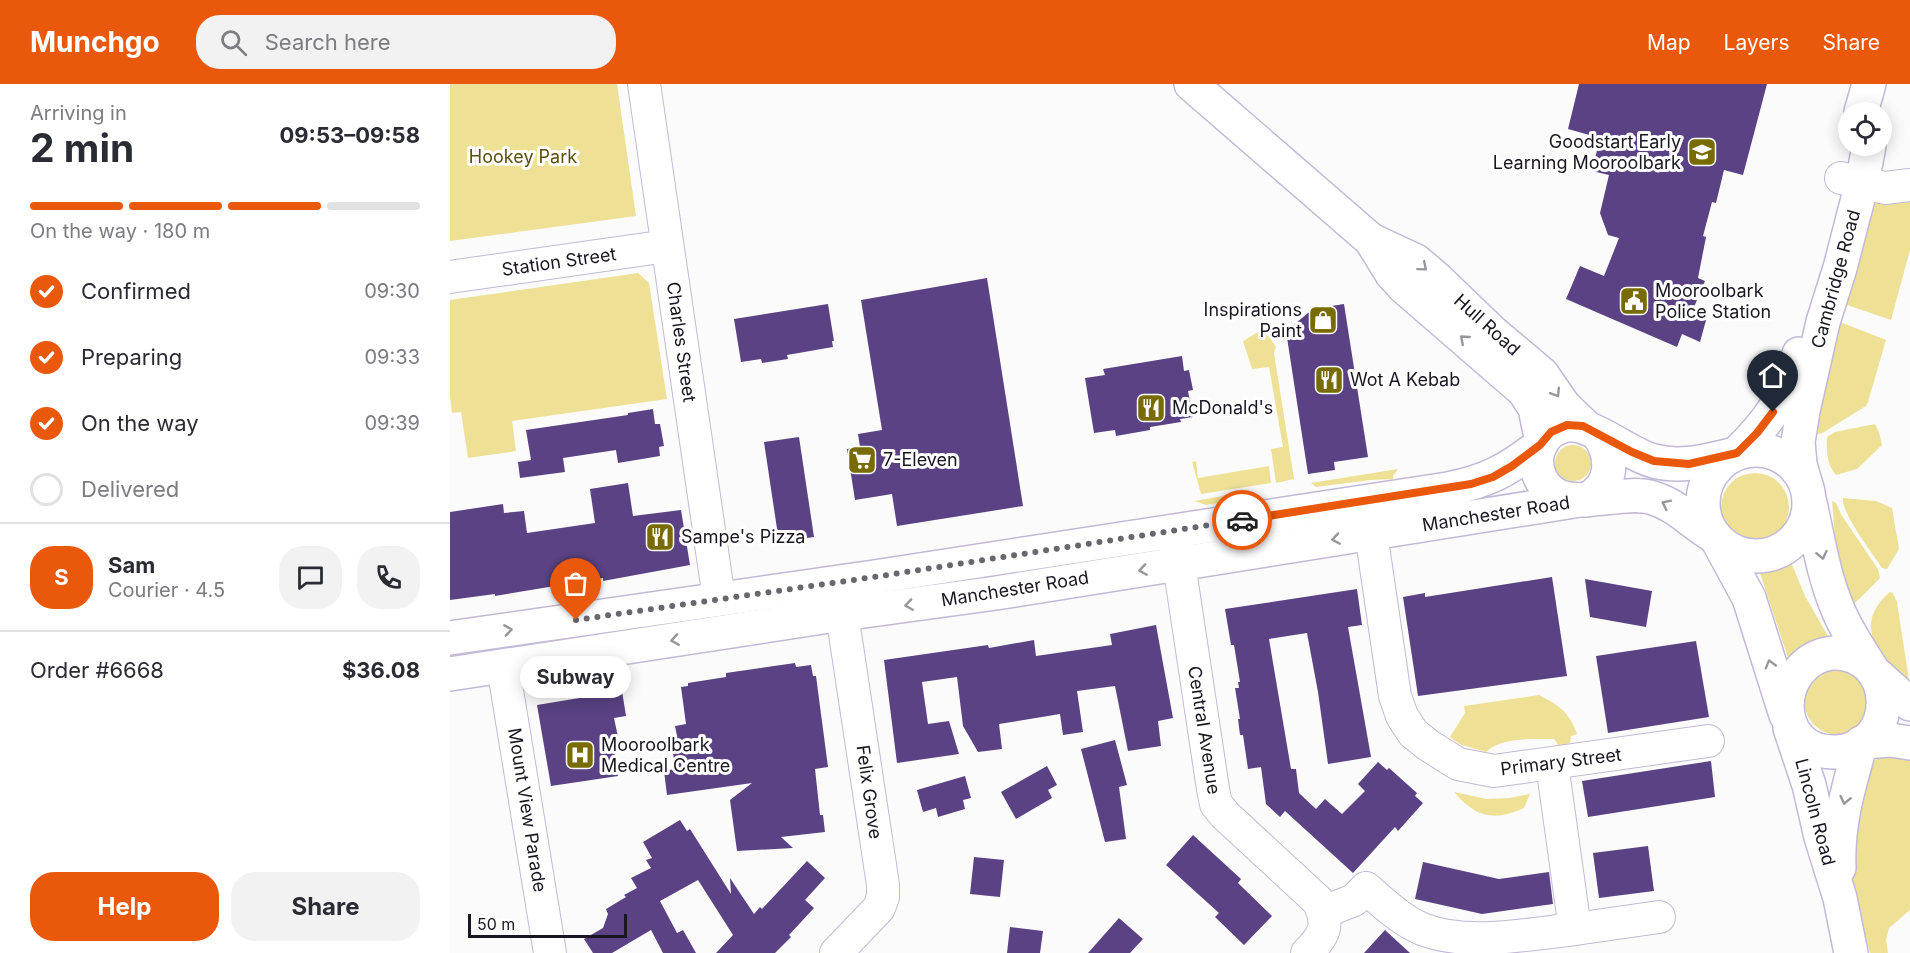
<!DOCTYPE html>
<html lang="en">
<head>
<meta charset="utf-8">
<style>
  body { margin:0; font-family:Inter,sans-serif; background:#f2f2f3; color:#2b2b33; height:100vh; display:flex; flex-direction:column; font-size:22px; white-space:nowrap }
  * { box-sizing:border-box; margin:0 }
  p { font-size:20px; color:#7c7c81 }
  .icon { flex:none; width:33px; height:33px; fill:none; stroke:currentColor; stroke-width:2; stroke-linecap:round; stroke-linejoin:round }
  .map { position:relative; flex:1; overflow:hidden }
  .details { display:flex; flex-direction:column; background:#fff; width:450px }
  .details>* { flex:none }
  .fabs { position:absolute; left:1388px; top:18px; display:grid; gap:12px }
  .fabs a { display:grid; place-items:center; width:54px; height:54px; border-radius:50%; background:#fff; box-shadow:0 3px 15px #0003; font-size:30px }
  .scale { position:absolute; left:18px; bottom:15px; width:159px; box-sizing:border-box; padding-left:6px; border:3px solid #1a1621; border-top:0; font-size:16px; line-height:21px; white-space:nowrap; color:#1a1621; -webkit-text-stroke:4px #fff; paint-order:stroke }
  .pin { position:absolute; display:grid; place-items:center; width:51px; height:51px; color:#fff; margin:-62px -26px; border-radius:50% 50% 50% 0; rotate:-45deg; box-shadow:0 0 6px #0007 }
  .pin .icon { rotate:45deg }
  .courier { position:absolute; display:grid; place-items:center; width:60px; height:60px; margin:-30px; border:4px solid #ea580c; border-radius:50%; background:#fff; color:#222; box-shadow:0 2px 8px #0007 }
  .bubble { position:absolute; height:42px; border-radius:21px; background:#fff; box-shadow:0 3px 15px #0003; font-size:20px; font-weight:700; line-height:42px; text-align:center }
  .headline em { font-style:normal; font-weight:700 }
  .headline div { display:flex; flex-direction:column-reverse }
  .headline { display:flex; align-items:center; justify-content:space-between; height:102px; padding:0 30px }
  h1 { font-size:39px; font-weight:700; line-height:45px }
  .bar { display:grid; grid-template-columns:repeat(4,1fr); gap:9px 6px; align-content:center; height:72px; padding:0 30px }
  .bar i { height:8px; border-radius:4px; background:#e1e1e2 }
  .bar .selected { background:#ea580c }
  .bar p { grid-column:span 4 }
  .line { display:flex; align-items:center; gap:15px; padding:0 30px; border-top:2px solid #e1e1e2 }
  .line div { flex:1 }
  .round { display:grid; place-items:center; flex:none; width:63px; height:63px; border-radius:24px; background:#f2f2f3 }
  ol { padding:0 30px; list-style:none }
  li { display:flex; align-items:center; gap:18px; height:66px }
  li p { margin-inline-start:auto }
  li .icon { padding:6px; border-radius:50%; background:#ea580c; color:#fff; stroke-width:4 }
  li:last-child { color:#7c7c81 }
  li i { width:33px; height:33px; border:3px solid #e1e1e2; border-radius:50% }
  .button { display:flex; gap:12px; margin-top:auto; padding:12px 30px }
  .button a { flex:1; height:69px; border-radius:24px; background:#ea580c; color:#fff; font-size:24px; font-weight:700; line-height:69px; text-align:center }
  .button a+a { background:#f2f2f3; color:#2b2b33 }
  header { display:flex; align-items:center; gap:36px; box-sizing:border-box; height:84px; padding:0 30px; background:#ea580c; color:#fff }
  header strong { font-size:28px }
  nav { display:flex; gap:33px; margin-inline-start:auto; font-size:21px }
  .search { width:420px; height:54px; background:#f2f2f3; display:flex; align-items:center; gap:15px; box-sizing:border-box; padding:0 21px; border-radius:24px; color:#7c7c81; font-size:22px }
  main { display:flex; flex:1; min-height:0 }
  .map>svg:first-child { display:block }
</style>
</head>
<body>
<header>
<strong>Munchgo</strong>
<div class="search"><svg class="icon" aria-label="search" viewBox="0 0 24 24"><circle cx="10" cy="10" r="6"/><path d="M15 15l6 6"/></svg>Search here</div>
<nav><a>Map</a><a>Layers</a><a>Share</a></nav>
</header>
<main>
<section class="details">
<div class="headline"><div><h1>2 min</h1><p>Arriving in</p></div><em>09:53–09:58</em></div>
<div class="bar"><i class="selected"></i><i class="selected"></i><i class="selected"></i><i></i><p>On the way · 180 m</p></div>
<ol>
<li><svg class="icon" aria-label="check" viewBox="0 0 24 24"><path d="M5 12l5 5 9-10"/></svg>Confirmed<p>09:30</p></li>
<li><svg class="icon" aria-label="check" viewBox="0 0 24 24"><path d="M5 12l5 5 9-10"/></svg>Preparing<p>09:33</p></li>
<li><svg class="icon" aria-label="check" viewBox="0 0 24 24"><path d="M5 12l5 5 9-10"/></svg>On the way<p>09:39</p></li>
<li><i></i>Delivered</li>
</ol>
<div class="line" style="height:108px"><b class="round" style="background:#ea580c;color:#fff">S</b><div><b>Sam</b><p>Courier · 4.5</p></div><a class="round"><svg class="icon" aria-label="chat" viewBox="0 0 24 24"><path d="M4 5h16v11H9l-5 4z"/></svg></a><a class="round"><svg class="icon" aria-label="phone" viewBox="0 0 24 24"><path d="M5 4h4l2 5-3 2q2 4 5 5l2-3 5 2v4C11 20 4 13 5 4z"/></svg></a></div>
<div class="line" style="height:78px"><div>Order #6668</div><b>$36.08</b></div>
<div class="button"><a>Help</a><a>Share</a></div>
</section>
<div class="map">
<svg width="1460" height="869" viewBox="0 0 1460 869">
  <rect width="100%" height="100%" fill="#fbfbfb"/>
  <!-- green -->
  <g fill="#eee196">
    <path d="M0,0H167L186,132L0,157Z"/>
    <path d="M1460,113V166L1441,236L1397,221L1394,216L1422,119Z"/>
    <path d="M188,189L199,199L217,315L62,337L66,367L18,374L11,328L2,329L0,313V216Z"/>
    <path d="M1390,238L1436,256L1418,318L1416,322L1374,348L1370,350L1362,349L1387,240Z"/>
    <path d="M808,248C817,248 821,255 826,263L824,269L844,395L826,399L821,365L833,363L819,283L802,285L793,257Z"/>
    <path d="M1425,340L1429,348L1432,361L1407,385L1386,391C1377,382 1376,366 1377,353L1385,348Z"/>
    <circle cx="1123" cy="379" r="18"/>
    <path d="M746,377L748,394L819,382L821,399L751,410L742,378Z"/>
    <path d="M948,385L943,392V395L921,396L866,403L861,399Z"/>
    <circle cx="1305" cy="423" r="34"/>
    <path d="M796,408L797,414L756,421L744,417Z"/>
    <path d="M1393,414L1426,417L1442,424L1449,465L1437,485L1432,484C1423,470 1391,429 1393,414Z"/>
    <path d="M1382,417L1386,419L1392,432L1428,485L1430,494L1403,521L1387,479Z"/>
    <path d="M1340,476L1355,512L1379,554C1363,557 1349,561 1338,574L1309,486L1323,484Z"/>
    <path d="M1440,508L1443,509L1447,518L1460,603C1433,574 1399,543 1440,508Z"/>
    <path d="M1394,583L1419,604L1416,635C1410,640 1404,647 1397,649C1372,658 1346,630 1356,605C1357,601 1361,598 1364,594C1366,592 1368,589 1371,588C1376,584 1387,584 1394,583Z"/>
    <path d="M1089,611C1110,622 1119,628 1127,650L1121,652L1120,659L1109,662L1104,655C1083,655 1051,653 1036,668L1009,660L1000,653L1015,629L1014,622Z"/>
    <path d="M1460,668V826L1439,844L1436,856L1438,869H1420L1403,803L1400,777V752L1420,680L1430,672Z"/>
    <path d="M1004,708L1037,715L1059,714L1080,710L1074,724C1044,738 1025,733 1004,708Z"/>
  </g>
  <!-- building -->
  <g fill="#5a4284">
    <path d="M1129,0H1317L1293,91L1274,86L1266,119L1262,118L1253,152L1256,153L1248,194L1255,197L1244,223L1258,229L1250,258L1232,250L1227,263L1116,215L1130,182L1154,192L1169,154L1158,151L1150,129L1159,91L1142,87L1150,54L1118,45Z"/>
    <path d="M537,194L573,422L447,442L442,410L405,416L397,365L410,363L408,350L432,346L411,216Z"/>
    <path d="M378,220L384,257H382L383,263L337,271L338,275L312,279L311,275L291,278L284,235Z"/>
    <path d="M894,220L918,373L884,378L885,386L858,390L836,247L863,225Z"/>
    <path d="M732,272L734,287L739,286L743,306L738,307L743,333L730,335L731,338L700,343V346L666,352L665,346L644,349L635,294L655,291L653,285Z"/>
    <path d="M203,325L205,340H210L214,362L209,363L210,372L168,379L166,366L113,374L115,388L70,394L68,378L81,376L76,346L178,331V329Z"/>
    <path d="M349,353L364,453L329,458L314,358Z"/>
    <path d="M178,399L183,432L231,426L240,481L153,497V494L45,512V510L0,516V428L53,420L54,429L74,427L77,449L145,439L140,405Z"/>
    <path d="M1102,493L1117,592L968,612L953,513L975,509V513Z"/>
    <path d="M1135,495L1202,507L1196,543L1140,533Z"/>
    <path d="M907,505L912,541L898,543L921,673L878,680L868,608L857,549L819,555L841,685H846L849,709L866,725L875,715L892,730L915,707L908,700L928,678L937,686L939,684L967,709L965,712L973,719L948,747L945,743L903,789L835,727L830,733L816,720L811,683L798,685L793,651H790L788,635H790L785,604H789L788,598H790L784,561H781L775,525Z"/>
    <path d="M706,541L723,634L708,637L711,662L678,667L665,602L627,607L633,648L613,651L610,630L549,640L552,665L528,668L513,642L507,593L472,598L478,640L499,637L509,670L447,679L434,576L538,561L539,564L584,556L586,572L662,561L660,550Z"/>
    <path d="M1246,557L1259,633L1158,649L1146,572Z"/>
    <path d="M345,579L346,583L361,581L363,592H366L378,683L365,685L370,731H373L375,748L331,753L343,764L287,767L280,716L302,699L217,711L214,687L225,685L221,652H227L225,642L236,640L231,603L238,602V599L276,593V589Z"/>
    <path d="M172,607L176,632L164,634L168,653L162,654L168,692L101,702L87,621Z"/>
    <path d="M665,656L677,701L669,703L676,755L655,758L631,665Z"/>
    <path d="M1261,677L1265,713L1138,733L1132,697Z"/>
    <path d="M597,682L607,701L598,706L602,714L566,735L551,708Z"/>
    <path d="M515,692L521,714L513,716L515,725L488,733L486,724L473,728L467,706Z"/>
    <path d="M230,736L237,747L240,745L281,810L280,794L304,830L310,823L312,825L357,777L375,794L355,816L364,824L339,851L341,853L325,869H266L283,851L248,796L210,817L227,849L233,846L246,869H213L201,846L162,869H143L134,855L153,844L158,830L156,825L176,813L174,811L187,804L181,794L201,784L196,776L202,774L193,758Z"/>
    <path d="M743,751L791,795L788,799L822,832L794,861L765,833L769,829L716,781Z"/>
    <path d="M1198,762L1204,807L1149,814L1143,769Z"/>
    <path d="M524,773L554,776L550,813L520,810Z"/>
    <path d="M973,778L1049,795L1099,788L1103,820L1032,830L965,815Z"/>
    <path d="M669,834L693,855L680,869H638Z"/>
    <path d="M560,843L593,847L590,869H557Z"/>
    <path d="M935,846L960,869H914Z"/>
  </g>
  <g fill="none" stroke-linecap="round" stroke-linejoin="round">
    <!-- minor casing -->
    <g stroke="#c2b9d7" stroke-width="34">
      <g id="minor">
        <path d="M194,0L269,515"/>
        <path d="M1391,94L1435,104L1460,101"/>
        <path d="M0,193L217,162"/>
        <path d="M921,449L945,612L952,632L963,649L978,661L1008,680L1044,687L1258,657"/>
        <path d="M725,453L763,705L766,720L775,731L868,817C880,841 875,851 857,869"/>
        <path d="M53,582L100,869"/>
        <path d="M874,828L904,816L916,804C933,819 951,836 972,845C1017,863 1079,850 1125,845L1102,680"/>
        <path d="M1125,845L1209,833"/>
        <path d="M386,869L429,824L433,813V801L392,530"/>
      </g>
    </g>
    <!-- major casing -->
    <g stroke="#c2b9d7" stroke-width="36">
      <g id="major">
        <path d="M741,0L921,156L942,190L955,204L1074,307L1085,324L1092,358"/>
        <path d="M1411,28L1419,0"/>
        <path d="M921,156L966,177L987,195L1041,247L1092,290L1114,322L1137,344"/>
        <circle cx="1306" cy="419" r="53"/>
        <path d="M1287,369C1316,341 1339,310 1349,270"/>
        <path d="M1355,398L1350,380L1348,358L1353,327L1373,238L1390,184L1412,99L1419,62"/>
        <path d="M1135,416C1164,404 1164,372 1148,350"/>
        <path d="M1360,419C1368,454 1373,490 1387,523C1395,545 1409,564 1421,584"/>
        <path d="M1264,452C1243,440 1227,421 1203,414C1168,403 1108,436 1090,393C1086,384 1085,372 1090,362C1094,352 1102,345 1113,342C1138,334 1178,371 1204,377C1230,384 1256,377 1281,371"/>
        <path d="M1268,457L1299,514L1336,631"/>
        <path d="M0,554L424,493L998,405C1038,397 1058,386 1090,361"/>
        <path d="M1382,569C1448,567 1451,665 1386,668C1320,670 1323,577 1382,569Z"/>
        <path d="M1424,588L1460,620"/>
        <path d="M0,590L392,530L546,509L1130,416"/>
        <path d="M1340,644L1359,701L1371,753L1390,814L1401,869"/>
        <path d="M1414,658L1440,656L1460,659"/>
        <path d="M1389,784C1387,740 1399,701 1411,659"/>
      </g>
    </g>
    <!-- minor -->
    <use href="#minor" stroke="#fff" stroke-width="32"/>
    <!-- major -->
    <use href="#major" stroke="#fff" stroke-width="33"/>
  </g>
  <!-- one-way arrows -->
  <defs><path id="oneway-chevron" d="M-2-3.5L2.5 0L-2 3.5" fill="none" stroke-width="1.6" stroke-linecap="round" stroke-linejoin="round" transform="scale(1.5)"/></defs>
  <g stroke="#98969b">
    <use href="#oneway-chevron" transform="translate(973 183) rotate(40)"/>
    <use href="#oneway-chevron" transform="translate(1014 255) rotate(-139)"/>
    <use href="#oneway-chevron" transform="translate(1106 309) rotate(58)"/>
    <use href="#oneway-chevron" transform="translate(1216 420) rotate(-154)"/>
    <use href="#oneway-chevron" transform="translate(886 455) rotate(171)"/>
    <use href="#oneway-chevron" transform="translate(1372 471) rotate(78)"/>
    <use href="#oneway-chevron" transform="translate(693 486) rotate(171)"/>
    <use href="#oneway-chevron" transform="translate(459 521) rotate(172)"/>
    <use href="#oneway-chevron" transform="translate(58 546) rotate(-8)"/>
    <use href="#oneway-chevron" transform="translate(225 556) rotate(171)"/>
    <use href="#oneway-chevron" transform="translate(1320 580) rotate(-106)"/>
    <use href="#oneway-chevron" transform="translate(1395 716) rotate(102)"/>
  </g>
  <g fill="none" stroke-linecap="round" stroke-linejoin="round">
    <!-- done -->
    <path stroke="#69666d" stroke-width="6" stroke-dasharray="0 10.8" d="M126,536L424,493L792,436"/>
    <!-- route -->
    <path stroke="#ea580c" stroke-width="8" d="M792,436L1021,400L1043,393L1062,382L1090,361L1101,348L1117,341L1133,342L1182,368L1204,377L1239,380L1287,369L1307,349L1323,328"/>
  </g>
  <!-- icons -->
  <defs>
    <g id="school-square" transform="scale(1.5)"><rect x="-9" y="-9" width="18" height="18" rx="4" fill="#796b03" stroke="#fff"/><path d="M0-5L7-2L0 1L-7-2ZM-4 1L0 2.5L4 1V4Q0 6-4 4Z" fill="#fff"/></g>
    <g id="civic-square" transform="scale(1.5)"><rect x="-9" y="-9" width="18" height="18" rx="4" fill="#796b03" stroke="#fff"/><path d="M-.6-6.5H3V-4.5H.6V-3L4-1V1h2V6H-6V1h2V-1L-.6-3ZM-1.2 2.5V6h2.4V2.5Z" fill="#fff"/></g>
    <g id="shop-square" transform="scale(1.5)"><rect x="-9" y="-9" width="18" height="18" rx="4" fill="#796b03" stroke="#fff"/><path d="M-5-2.5h2.3a2.7 3.5 0 0 1 5.4 0H5L5.5 6h-11ZM-1.5-2.5h3a1.5 2.3 0 0 0-3 0Z" fill="#fff"/></g>
    <g id="restaurant-square" transform="scale(1.5)"><rect x="-9" y="-9" width="18" height="18" rx="4" fill="#796b03" stroke="#fff"/><path d="M-5-6h1v4h1v-4h1v4h1v-4h1v5L-1.5 .5V6h-2V.5L-5-1ZM5-6V6H3V1.5H1.5Q1.5-4 5-6Z" fill="#fff"/></g>
    <g id="supermarket-square" transform="scale(1.5)"><rect x="-9" y="-9" width="18" height="18" rx="4" fill="#796b03" stroke="#fff"/><path d="M-6-5.5h2.5l.6 2H6L4.5 2H-2.5L-4.4-4H-6ZM-1.5 3.2a1.3 1.3 0 1 0 .1 0ZM3 3.2a1.3 1.3 0 1 0 .1 0Z" fill="#fff"/></g>
    <g id="hospital-square" transform="scale(1.5)"><rect x="-9" y="-9" width="18" height="18" rx="4" fill="#796b03" stroke="#fff"/><path d="M-5-5h3v3.5h4V-5h3V5h-3V1.5h-4V5h-3Z" fill="#fff"/></g>
  </defs>
  <g fill-rule="evenodd">
    <use href="#school-square" x="1252" y="68"/>
    <use href="#civic-square" x="1184" y="217"/>
    <use href="#shop-square" x="873" y="236"/>
    <use href="#restaurant-square" x="879" y="296"/>
    <use href="#restaurant-square" x="701" y="324"/>
    <use href="#supermarket-square" x="412" y="376"/>
    <use href="#restaurant-square" x="210" y="453"/>
    <use href="#hospital-square" x="130" y="671"/>
  </g>
  <g text-anchor="middle" stroke-width="6" stroke-linejoin="round" paint-order="stroke">
    <!-- poi labels -->
    <g font-size="18" fill="#1a1621" stroke="#fff" text-anchor="start">
      <text x="1231" y="64" text-anchor="end">Goodstart Early<tspan x="1231" dy="21">Learning Mooroolbark</tspan></text>
      <text x="1205" y="213">Mooroolbark<tspan x="1205" dy="21">Police Station</tspan></text>
      <text x="852" y="232" text-anchor="end">Inspirations<tspan x="852" dy="21">Paint</tspan></text>
      <text x="900" y="302">Wot A Kebab</text>
      <text x="722" y="330">McDonald's</text>
      <text x="433" y="382">7-Eleven</text>
      <text x="231" y="459">Sampe's Pizza</text>
      <text x="151" y="667">Mooroolbark<tspan x="151" dy="21">Medical Centre</tspan></text>
    </g>
    <!-- park labels -->
    <g font-size="18" fill="#5b5010" stroke="#fff">
      <text x="73" y="79">Hookey Park</text>
    </g>
    <!-- street labels -->
    <g font-size="18" fill="#1a1621" stroke="#fff">
      <text transform="translate(109 178) rotate(-8)" y="6">Station Street</text>
      <text transform="translate(1386 195) rotate(-75)" y="6">Cambridge Road</text>
      <text transform="translate(1037 241) rotate(42)" y="6">Hull Road</text>
      <text transform="translate(231 258) rotate(82)" y="6">Charles Street</text>
      <text transform="translate(1046 430) rotate(-9)" y="6">Manchester Road</text>
      <text transform="translate(565 505) rotate(-9)" y="6">Manchester Road</text>
      <text transform="translate(754 646) rotate(81)" y="6">Central Avenue</text>
      <text transform="translate(1111 678) rotate(-7)" y="6">Primary Street</text>
      <text transform="translate(419 708) rotate(82)" y="6">Felix Grove</text>
      <text transform="translate(77 726) rotate(81)" y="6">Mount View Parade</text>
      <text transform="translate(1365 728) rotate(75)" y="6">Lincoln Road</text>
    </g>
  </g>
</svg>
<div class="fabs">
<a><svg class="icon" aria-label="locate" viewBox="0 0 24 24"><circle cx="12" cy="12" r="6"/><path d="M12 2v4M12 18v4M2 12h4M18 12h4"/></svg></a>
</div>
<div class="scale">50 m</div>
<div class="pin" style="left:126px;top:536px;background:#ea580c"><svg class="icon" aria-label="bag" viewBox="0 0 24 24"><path d="M5 8h14l-1 12H6zM9 8a3 3 0 0 1 6 0"/></svg></div>
<div class="pin" style="left:1323px;top:328px;background:#1f2937"><svg class="icon" aria-label="home" viewBox="0 0 24 24"><path d="M3 11l9-7 9 7M6 9v11h12V9"/></svg></div>
<div class="courier" style="left:792px;top:436px"><svg class="icon" aria-label="car" viewBox="0 0 24 24"><path d="M5 17H2v-5l4-1 3-4h7l3 4 3 1v5h-3M9 17h6M6 11h13"/><circle cx="7" cy="17" r="2"/><circle cx="17" cy="17" r="2"/></svg></div>
<div class="bubble" style="left:70px;top:572px;width:111px">Subway</div>
</div>
</main>
</body>
</html>
